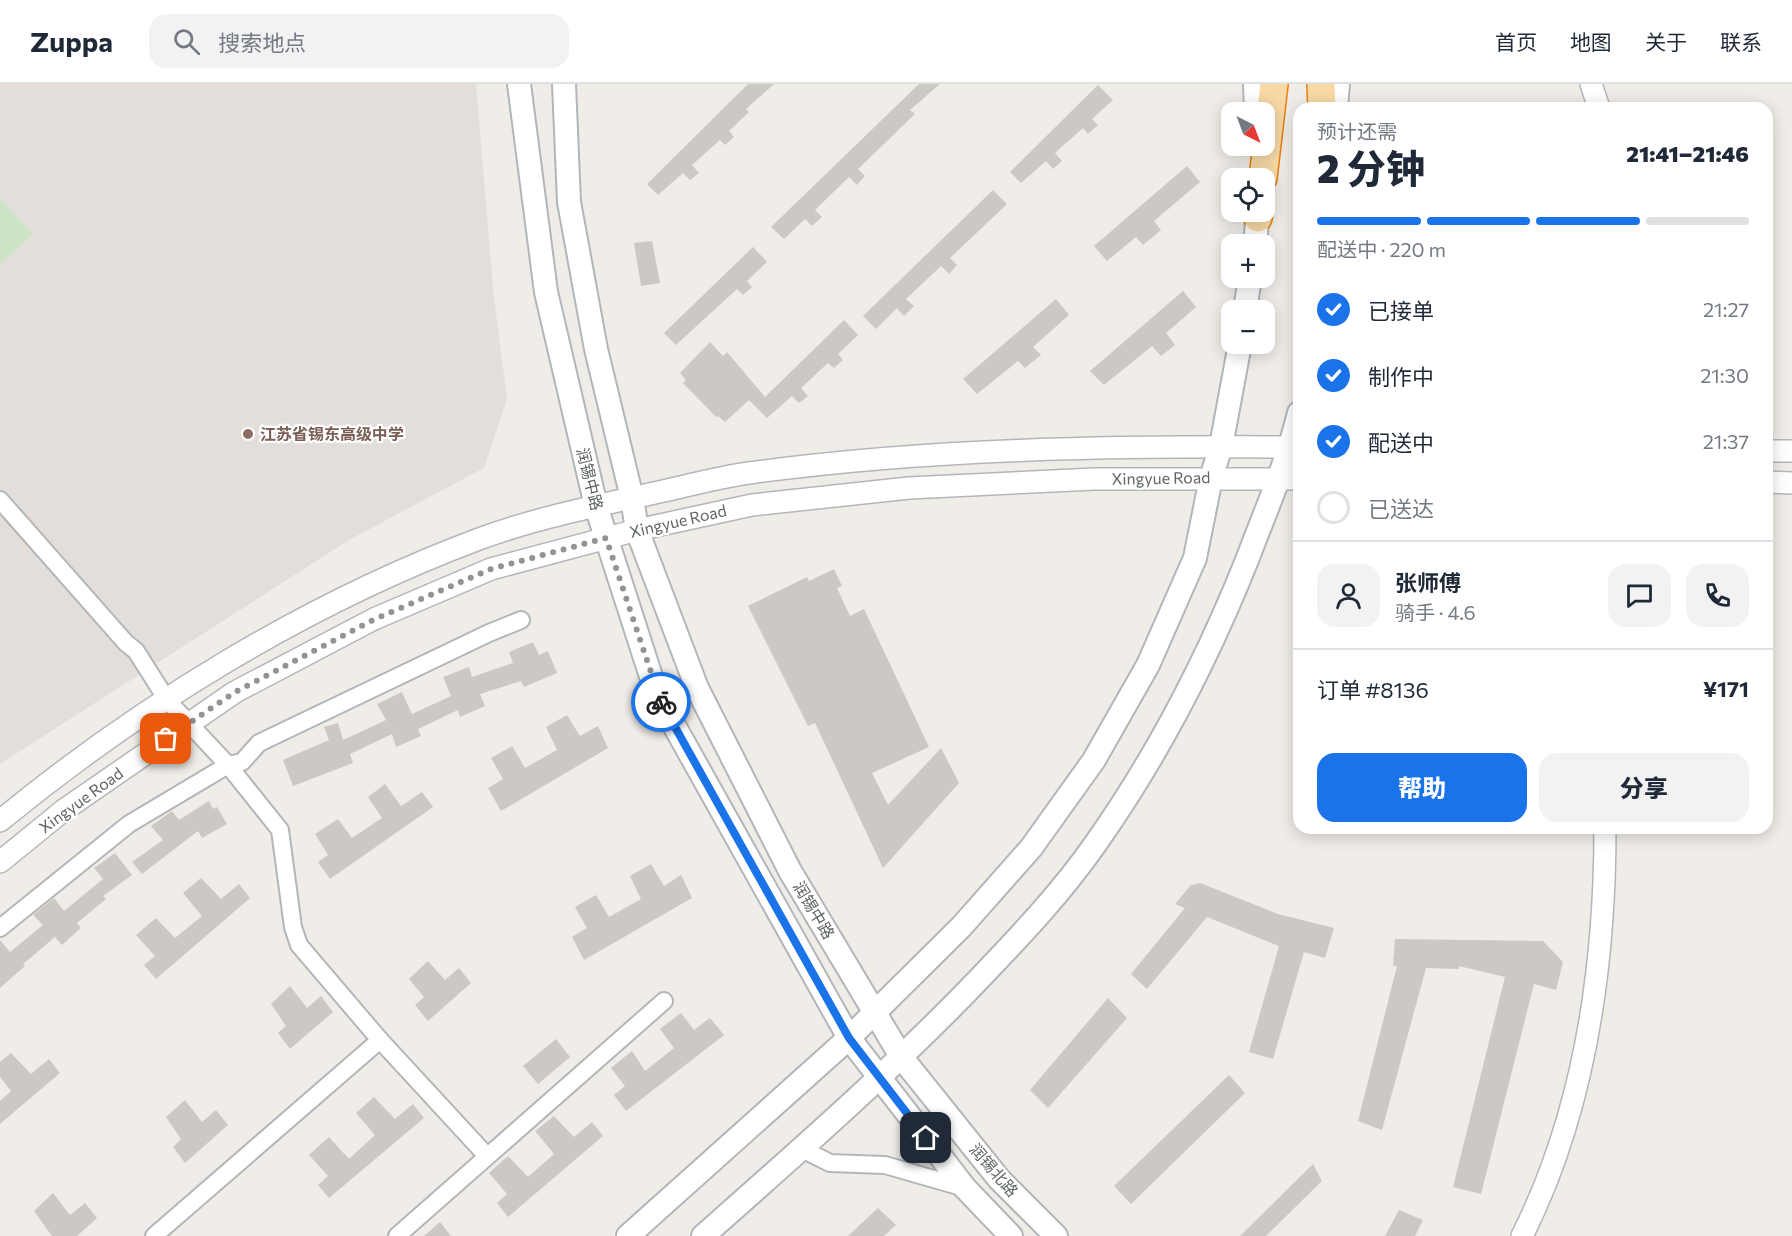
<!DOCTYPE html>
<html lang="zh">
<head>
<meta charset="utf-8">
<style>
  body { margin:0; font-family:Commissioner,"Noto Sans SC",sans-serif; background:#f2f2f3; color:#1f2937; height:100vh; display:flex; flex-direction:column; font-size:22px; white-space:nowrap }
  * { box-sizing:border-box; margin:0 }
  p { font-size:20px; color:#747a83 }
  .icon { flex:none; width:33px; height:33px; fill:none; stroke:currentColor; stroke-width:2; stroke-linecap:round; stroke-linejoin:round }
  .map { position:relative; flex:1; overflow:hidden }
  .sheet { position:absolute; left:1293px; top:18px; width:480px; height:732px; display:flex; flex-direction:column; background:#fff; border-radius:18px; box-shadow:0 3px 15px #0003 }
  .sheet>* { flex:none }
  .needle { width:39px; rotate:138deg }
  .tools { position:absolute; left:1221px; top:18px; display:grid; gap:12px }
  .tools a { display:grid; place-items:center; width:54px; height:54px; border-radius:12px; background:#fff; box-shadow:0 3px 15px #0003; font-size:30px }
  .pin { position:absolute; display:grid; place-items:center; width:51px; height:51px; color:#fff; margin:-26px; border-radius:12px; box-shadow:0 3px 9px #0006 }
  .courier { position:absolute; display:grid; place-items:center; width:60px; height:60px; margin:-30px; border:4px solid #1a73e8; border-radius:50%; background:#fff; color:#222; box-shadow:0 2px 8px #0007 }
  .summary em { font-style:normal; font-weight:800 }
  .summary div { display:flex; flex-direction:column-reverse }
  .summary { display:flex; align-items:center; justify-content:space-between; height:102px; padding:0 24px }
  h1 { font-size:39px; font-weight:800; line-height:45px }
  .bar { display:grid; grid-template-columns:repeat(4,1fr); gap:9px 6px; align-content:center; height:72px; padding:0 24px }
  .bar i { height:8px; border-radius:4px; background:#e0e1e3 }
  .bar .selected { background:#1a73e8 }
  .bar p { grid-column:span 4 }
  .line { display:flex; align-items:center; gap:15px; padding:0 24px; border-top:2px solid #e0e1e3 }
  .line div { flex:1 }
  .round { display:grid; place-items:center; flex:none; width:63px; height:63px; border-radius:18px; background:#f2f2f3 }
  ol { padding:0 24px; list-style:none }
  li { display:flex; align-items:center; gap:18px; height:66px }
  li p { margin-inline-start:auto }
  li .icon { padding:6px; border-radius:50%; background:#1a73e8; color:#fff; stroke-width:4 }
  li:last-child { color:#747a83 }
  li i { width:33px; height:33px; border:3px solid #e0e1e3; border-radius:50% }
  .button { display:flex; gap:12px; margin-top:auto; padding:12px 24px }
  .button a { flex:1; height:69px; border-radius:18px; background:#1a73e8; color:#fff; font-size:24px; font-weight:800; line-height:69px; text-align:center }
  .button a+a { background:#f2f2f3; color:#1f2937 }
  header { display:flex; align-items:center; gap:36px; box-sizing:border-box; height:84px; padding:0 30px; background:#fff; border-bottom:2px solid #e0e1e3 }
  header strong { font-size:28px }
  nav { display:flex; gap:33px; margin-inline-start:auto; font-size:21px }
  .search { width:420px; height:54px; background:#f2f2f3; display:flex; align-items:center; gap:15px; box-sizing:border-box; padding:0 21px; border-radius:18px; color:#747a83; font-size:22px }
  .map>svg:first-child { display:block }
</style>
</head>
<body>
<header>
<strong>Zuppa</strong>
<div class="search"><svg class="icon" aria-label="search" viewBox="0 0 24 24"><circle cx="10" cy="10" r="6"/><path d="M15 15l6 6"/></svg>搜索地点</div>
<nav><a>首页</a><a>地图</a><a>关于</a><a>联系</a></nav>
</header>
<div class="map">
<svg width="1792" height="1152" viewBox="0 0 1792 1152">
  <rect width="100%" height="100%" fill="#f0ede8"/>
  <!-- education -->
  <path fill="#e3ded9" d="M0,0H476L494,214L507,315L484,384L349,456L0,680V181L33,150L0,114Z"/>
  <!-- park -->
  <path fill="#cbe5c6" d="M0,114L33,150L0,181Z"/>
  <!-- building -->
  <g fill="#ccc8c4">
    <path d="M748,0H774L746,25L749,28L729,47L734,53L725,61L720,56L692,81L699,89L690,96L683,89L658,111L647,100Z"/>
    <path d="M919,0H940L910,26L915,30L858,85L865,92L857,101L849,93L815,126L822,133L812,142L805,135L784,155L771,143Z"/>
    <path d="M1098,1L1113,16L1092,35L1098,41L1088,50L1083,44L1055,69L1062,77L1053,85L1046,77L1021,99L1010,88Z"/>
    <path d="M1187,82L1200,98L1154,137L1161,146L1143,161L1136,153L1107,177L1094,162Z"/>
    <path d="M993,106L1007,120L950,174L957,181L949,190L941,182L906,215L914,222L904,232L897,224L876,245L863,232Z"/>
    <path d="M652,157L660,199L641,202L634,159Z"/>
    <path d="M753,163L767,178L747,197L752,203L743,211L737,205L676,261L664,249Z"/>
    <path d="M1183,207L1196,223L1166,249L1175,261L1161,272L1152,262L1104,301L1090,287Z"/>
    <path d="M1056,215L1069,231L1033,263L1041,271L1025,284L1018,277L977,310L963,295Z"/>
    <path d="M844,236L858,251L838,270L843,276L834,284L828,279L801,304L808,312L799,319L792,312L767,334L749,316L725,338L718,332L716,333L683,299L686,296L680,289L710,258L723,272L727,268L765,313Z"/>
    <path d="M834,485L842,502L837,504L850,532L864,525L929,663L872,689L888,721L941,664L959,699L883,784L815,639L808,642L748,522L807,493L809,497Z"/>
    <path d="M533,558L539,571L548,567L557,589L524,603L521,597L480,610L485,622L460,633L458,626L418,645L421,652L396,663L392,650L350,670L353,679L293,702L283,676L329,656L324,643L338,639L343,656L386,636L377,620L402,608L412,630L451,612L443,593L469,583L472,593L513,579L509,568Z"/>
    <path d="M567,631L580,652L598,642L608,664L501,727L488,704L503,695L491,674L512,662L525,684L557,666L546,643Z"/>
    <path d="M385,700L401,722L422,708L433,723L330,795L318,778L328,771L315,750L338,735L352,754L382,734L368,713Z"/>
    <path d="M209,717L213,725L217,723L227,740L202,754L198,747L142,790L132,778L163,756L151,742L172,727L179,736Z"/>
    <path d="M115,769L132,791L103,812L106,815L77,839L81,844L62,861L55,853L23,880L25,882L0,904V856L10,868L43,841L33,831L54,814L64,827L103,795L94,784Z"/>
    <path d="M651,780L664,802L681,791L692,814L584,876L572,853L587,844L575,823L596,811L609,833L641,815L630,792Z"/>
    <path d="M201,794L221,815L239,800L250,814L156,895L144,881L155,872L136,851L156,834L175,854L202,832L183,809Z"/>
    <path d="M1200,799L1278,830L1334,844L1325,874L1304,868L1273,975L1249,968L1279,862L1207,833L1147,905L1131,890L1185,824L1175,820L1191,801Z"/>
    <path d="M1395,855L1543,857L1563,878L1556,906L1534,900L1481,1110L1453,1103L1505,893L1459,882V885L1426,884L1382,1046L1358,1037L1397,882H1393Z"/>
    <path d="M428,877L445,896L459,884L471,899L428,937L415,921L424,913L409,895Z"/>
    <path d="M290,902L307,924L321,912L333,928L290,965L278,949L286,942L271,920Z"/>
    <path d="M1108,914L1127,934L1048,1024L1030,1006Z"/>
    <path d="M681,929L694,946L710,934L724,951L626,1027L614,1011L625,1002L611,984L632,967L645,987L674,964L660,945Z"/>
    <path d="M556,955L570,973L538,1000L523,982Z"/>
    <path d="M11,969L31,990L49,975L60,989L0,1040V1017L11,1007L0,993V978Z"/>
    <path d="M1229,991L1245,1009L1131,1120L1114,1102Z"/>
    <path d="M374,1013L395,1035L413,1020L424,1034L329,1114L318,1101L328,1092L309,1071L329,1053L349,1075L375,1051L356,1029Z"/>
    <path d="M185,1016L202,1038L216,1026L228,1041L185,1079L173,1063L181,1055L166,1033Z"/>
    <path d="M554,1032L574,1053L592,1038L603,1052L508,1133L497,1119L507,1110L489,1089L508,1072L528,1093L554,1070L535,1047Z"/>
    <path d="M1313,1080L1322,1097L1266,1152H1240Z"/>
    <path d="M53,1109L70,1131L85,1119L97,1134L77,1152H52L34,1127Z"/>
    <path d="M878,1124L896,1141L884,1152H848Z"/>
    <path d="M1399,1126L1423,1136L1415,1152H1385Z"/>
    <path d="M440,1138L451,1152H424Z"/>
  </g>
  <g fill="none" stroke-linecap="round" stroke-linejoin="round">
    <!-- minor casing -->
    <g stroke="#b3b6b9" stroke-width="20">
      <g id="minor">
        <path d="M0,416L126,559L136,567L167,616L228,681L280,746L293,843L299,861L380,956L486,1071"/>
        <path d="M0,844L129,740L228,681L242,678L259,659L489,549L521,536"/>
        <path d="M802,1065L830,1079L885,1081L965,1104"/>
        <path d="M154,1152L380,956"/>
        <path d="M397,1152L664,917"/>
      </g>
    </g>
    <!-- tertiary casing -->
    <g stroke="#b3b6b9" stroke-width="24">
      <g id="tertiary">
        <path d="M1591,0L1599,24"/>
        <path d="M1767,367H1792"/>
        <path d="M1767,398L1792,399"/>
        <path d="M0,737C141,621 308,519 479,455C530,436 587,424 640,412C676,405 713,394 749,389C931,364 1116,362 1299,363"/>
        <path d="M0,778L64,726L235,608L374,535L491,485L637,446L752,421L909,404L1094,395H1299"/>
        <path d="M1522,1152C1585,1027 1605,883 1605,744"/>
      </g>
    </g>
    <!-- secondary casing -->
    <g stroke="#b2b5b9" stroke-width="26">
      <g id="secondary">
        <path d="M519,0L546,208L596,422L657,611L849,954L965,1104L1011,1152"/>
        <path d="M564,0L569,118L596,265L632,414L637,446L697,604L790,787L902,974L999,1095L1056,1152"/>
        <path d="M1255,0L1256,28"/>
        <path d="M1336,24L1338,0"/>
        <path d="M1255,160L1258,128"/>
        <path d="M1245,226L1250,194"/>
        <path d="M628,1152L849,954L962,842L1031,764L1094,676L1148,581L1195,474L1211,394L1221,362L1240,260"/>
        <path d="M703,1152C798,1068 893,985 981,893C1021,851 1062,808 1096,759C1158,671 1207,576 1247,476C1265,428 1287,379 1299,329"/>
      </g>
    </g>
    <!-- trunk casing -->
    <g stroke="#e78110" stroke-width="30">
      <g id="trunk">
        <path d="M1321,0L1322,24"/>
        <path d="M1263,94L1274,0"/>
        <path d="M1258,134L1259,128"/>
      </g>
    </g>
    <!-- minor -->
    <use href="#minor" stroke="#fff" stroke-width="16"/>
    <!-- tertiary -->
    <use href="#tertiary" stroke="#fff" stroke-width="21"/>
    <!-- secondary -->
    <use href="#secondary" stroke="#fff" stroke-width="22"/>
    <!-- trunk -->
    <use href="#trunk" stroke="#f8d9a6" stroke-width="27"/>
  </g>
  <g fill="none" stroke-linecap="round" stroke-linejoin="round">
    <!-- done -->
    <path stroke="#929494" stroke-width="6" stroke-dasharray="0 10.8" d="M166,655L235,608L375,535L491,485L606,454L661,618"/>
    <!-- route -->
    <path stroke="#1a73e8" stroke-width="8" d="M661,618L849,954L926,1054"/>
  </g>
  <!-- markers -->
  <circle fill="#8d6e63" stroke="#fff" stroke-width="2" cx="248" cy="350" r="6"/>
  <g text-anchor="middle" stroke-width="4.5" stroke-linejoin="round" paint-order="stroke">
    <!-- education labels -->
    <g font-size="16" font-weight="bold" fill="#785e54" stroke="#fff" text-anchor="start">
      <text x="260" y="356">江苏省锡东高级中学</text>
    </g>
    <!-- street labels -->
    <g font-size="16" fill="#5f6467" stroke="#fff">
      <text transform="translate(1161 394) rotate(-1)" y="6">Xingyue Road</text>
      <text transform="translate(590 395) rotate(76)" y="6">润锡中路</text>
      <text transform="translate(678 437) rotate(-13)" y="6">Xingyue Road</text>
      <text transform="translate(81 716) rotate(-36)" y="6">Xingyue Road</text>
      <text transform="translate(814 826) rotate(59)" y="6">润锡中路</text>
      <text transform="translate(994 1086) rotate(49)" y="6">润锡北路</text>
    </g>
  </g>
</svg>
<div class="tools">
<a><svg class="needle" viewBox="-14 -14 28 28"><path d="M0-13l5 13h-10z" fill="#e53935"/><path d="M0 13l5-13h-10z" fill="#747a83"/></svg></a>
<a><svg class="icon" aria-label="locate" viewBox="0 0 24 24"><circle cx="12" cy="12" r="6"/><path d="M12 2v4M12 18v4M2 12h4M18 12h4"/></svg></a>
<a>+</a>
<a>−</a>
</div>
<div class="pin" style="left:166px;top:655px;background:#ea580c"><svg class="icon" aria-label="bag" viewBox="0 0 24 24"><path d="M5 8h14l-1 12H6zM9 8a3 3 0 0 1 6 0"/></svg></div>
<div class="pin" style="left:926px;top:1054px;background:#1f2937"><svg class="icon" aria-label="home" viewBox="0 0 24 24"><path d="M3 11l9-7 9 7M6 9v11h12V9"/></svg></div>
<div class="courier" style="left:661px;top:618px"><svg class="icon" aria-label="bike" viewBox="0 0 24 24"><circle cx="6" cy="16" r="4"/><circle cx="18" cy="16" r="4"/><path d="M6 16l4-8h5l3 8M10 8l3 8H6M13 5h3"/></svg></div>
<section class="sheet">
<div class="summary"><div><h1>2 分钟</h1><p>预计还需</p></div><em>21:41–21:46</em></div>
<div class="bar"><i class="selected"></i><i class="selected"></i><i class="selected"></i><i></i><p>配送中 · 220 m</p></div>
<ol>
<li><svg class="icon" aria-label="check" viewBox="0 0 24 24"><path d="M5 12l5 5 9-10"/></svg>已接单<p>21:27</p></li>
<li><svg class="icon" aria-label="check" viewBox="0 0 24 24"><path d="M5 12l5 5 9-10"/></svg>制作中<p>21:30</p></li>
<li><svg class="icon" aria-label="check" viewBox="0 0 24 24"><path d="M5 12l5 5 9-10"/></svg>配送中<p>21:37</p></li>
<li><i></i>已送达</li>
</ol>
<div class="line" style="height:108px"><a class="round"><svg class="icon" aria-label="person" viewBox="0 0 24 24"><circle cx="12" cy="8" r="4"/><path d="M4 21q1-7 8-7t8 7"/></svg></a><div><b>张师傅</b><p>骑手 · 4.6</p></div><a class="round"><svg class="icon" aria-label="chat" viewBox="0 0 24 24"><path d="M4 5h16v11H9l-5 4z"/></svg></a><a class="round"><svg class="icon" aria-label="phone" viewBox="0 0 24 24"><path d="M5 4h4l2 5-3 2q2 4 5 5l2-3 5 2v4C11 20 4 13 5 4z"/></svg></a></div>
<div class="line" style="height:78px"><div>订单 #8136</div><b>¥171</b></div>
<div class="button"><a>帮助</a><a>分享</a></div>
</section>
</div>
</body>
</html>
